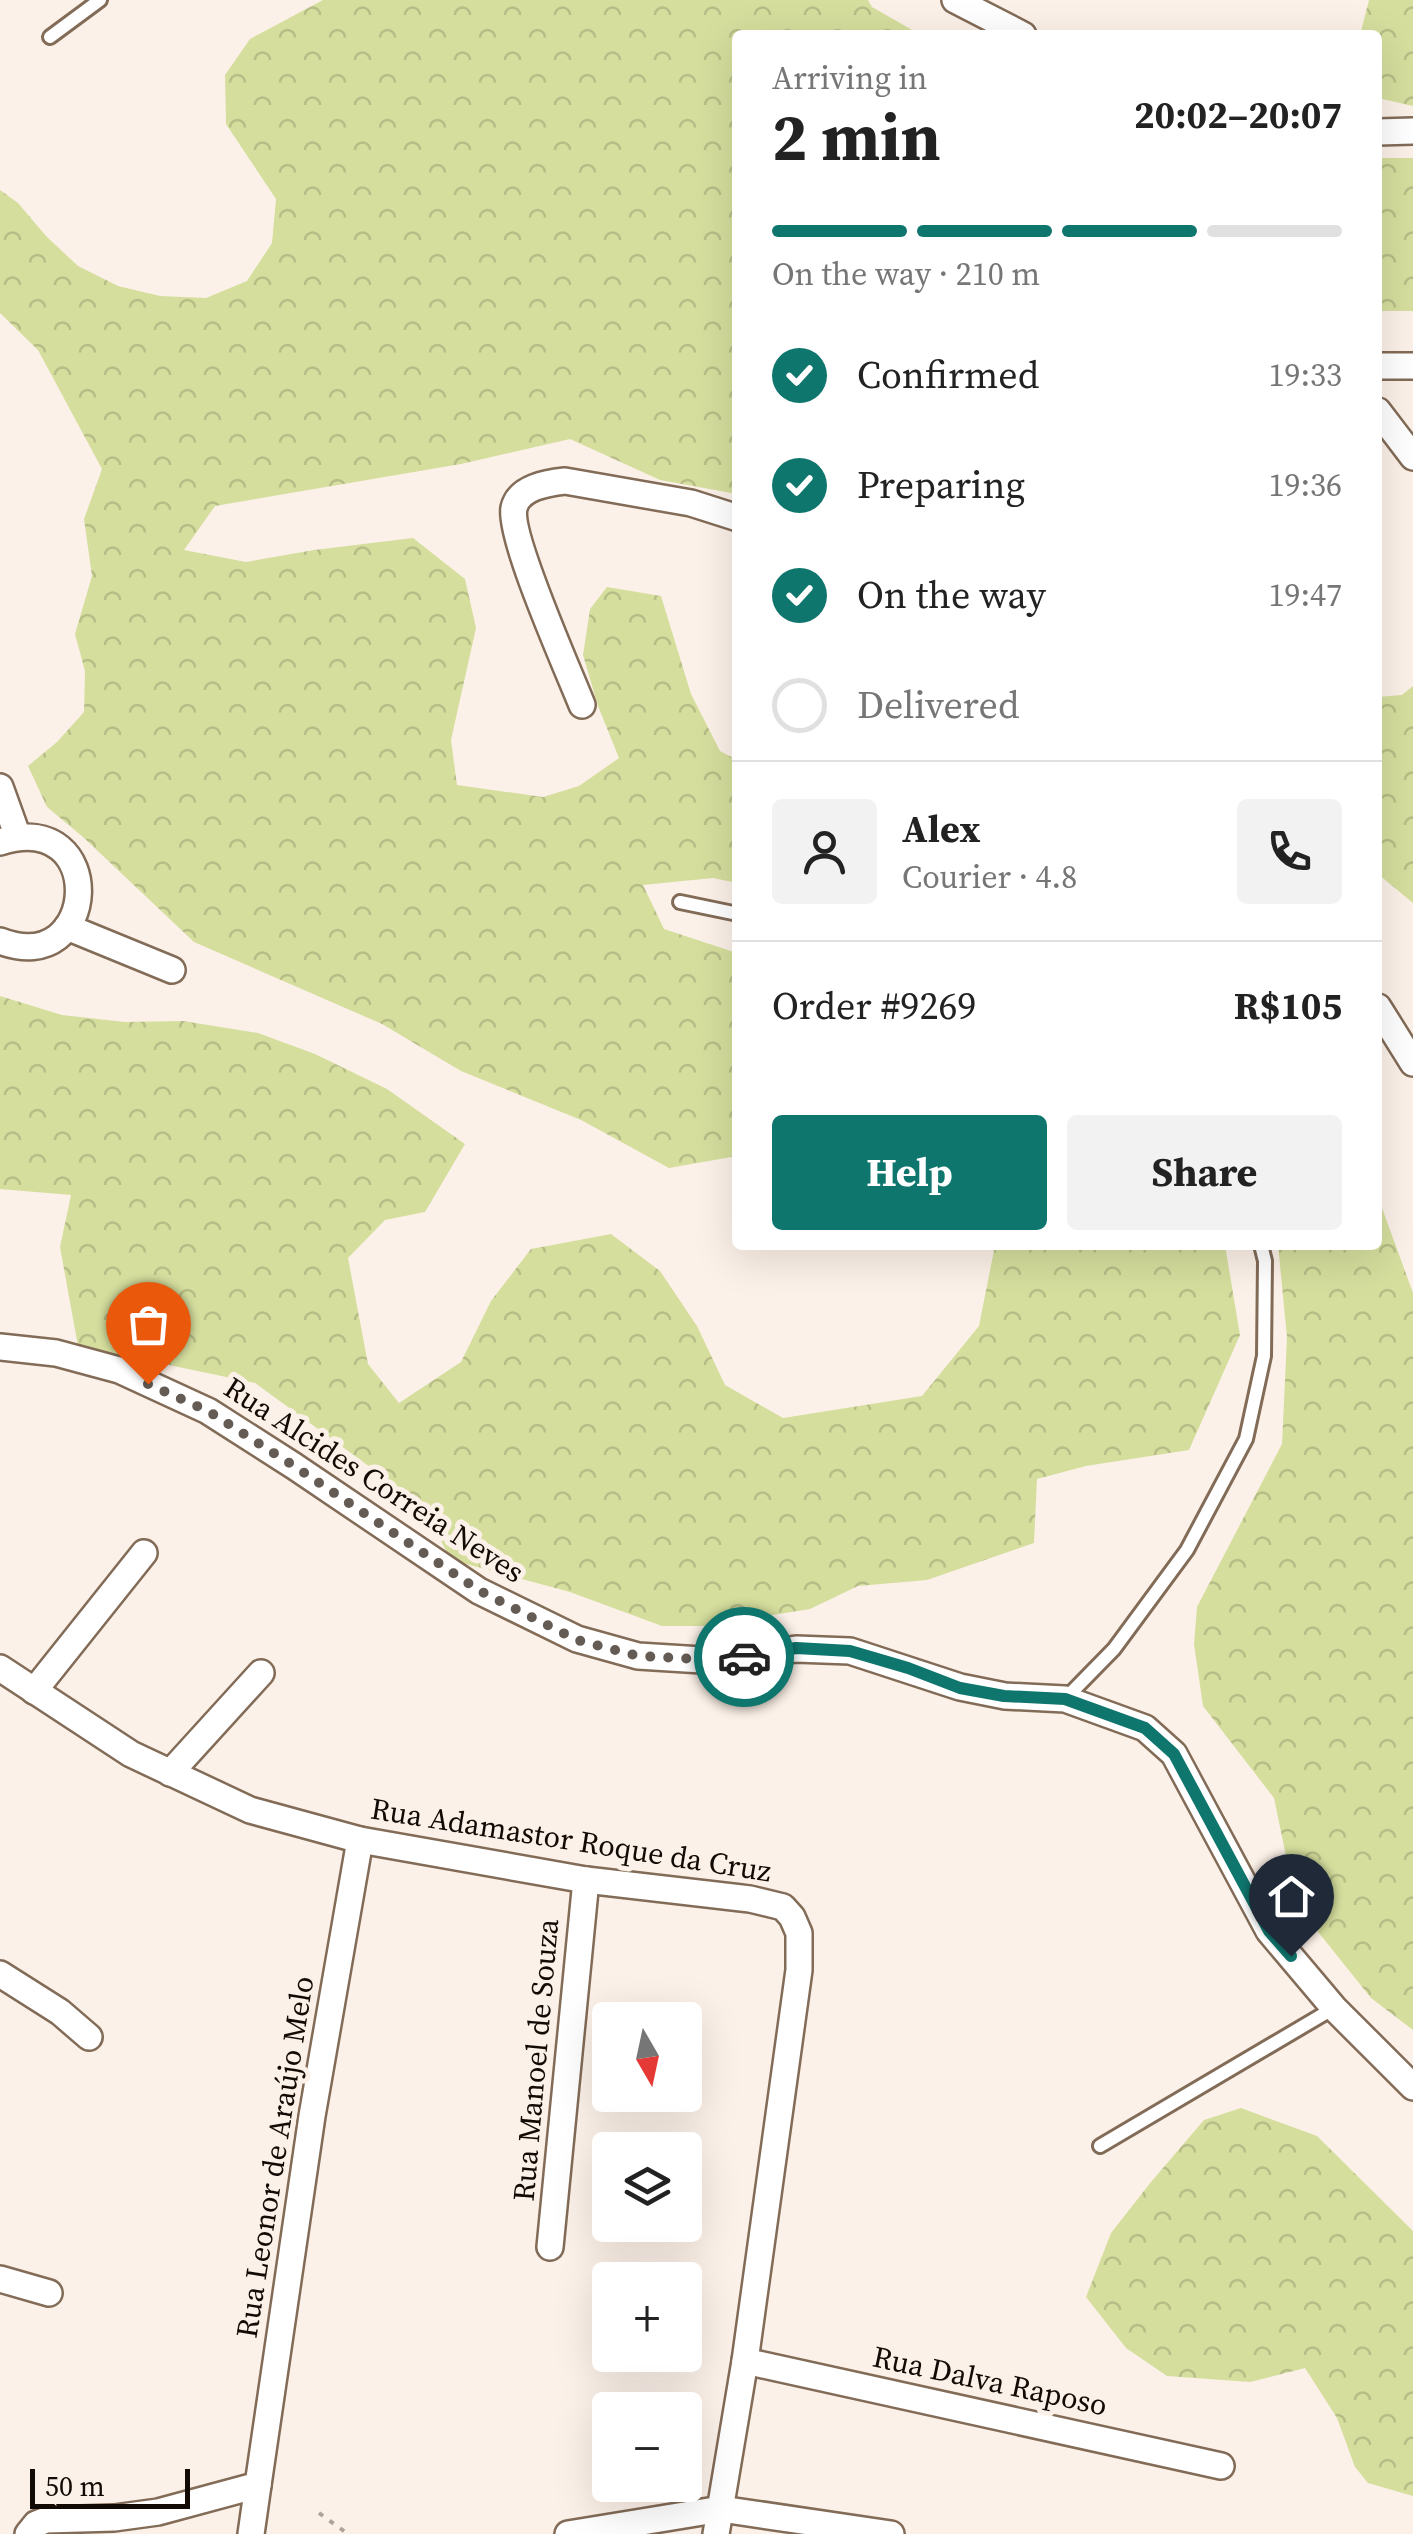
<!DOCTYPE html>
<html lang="en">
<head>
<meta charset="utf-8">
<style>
  body { margin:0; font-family:"Source Serif 4",serif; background:#f2f2f2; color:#222; height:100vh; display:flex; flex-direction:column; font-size:38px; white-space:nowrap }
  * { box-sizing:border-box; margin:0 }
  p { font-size:32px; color:#767676 }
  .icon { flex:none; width:55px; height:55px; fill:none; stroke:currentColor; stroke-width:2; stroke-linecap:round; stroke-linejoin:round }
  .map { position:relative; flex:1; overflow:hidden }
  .panel { position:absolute; left:732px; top:30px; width:650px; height:1220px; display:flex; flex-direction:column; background:#fff; border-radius:10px; box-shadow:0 10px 40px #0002 }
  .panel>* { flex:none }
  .needle { width:65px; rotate:171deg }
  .fabs { position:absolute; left:592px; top:2002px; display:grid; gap:20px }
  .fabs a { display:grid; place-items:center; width:110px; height:110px; border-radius:10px; background:#fff; box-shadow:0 10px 40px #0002; font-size:50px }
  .scale { position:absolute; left:30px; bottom:25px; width:160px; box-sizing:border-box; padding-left:10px; border:5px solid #120a04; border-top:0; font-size:28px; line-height:35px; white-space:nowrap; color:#120a04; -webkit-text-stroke:8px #fcf1e8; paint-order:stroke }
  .pin { position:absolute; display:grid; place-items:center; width:85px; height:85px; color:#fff; margin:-102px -42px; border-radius:50% 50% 50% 0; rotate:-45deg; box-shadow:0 0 10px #0007 }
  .pin .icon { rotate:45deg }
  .courier { position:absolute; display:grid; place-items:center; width:100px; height:100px; margin:-50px; border:8px solid #0f766e; border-radius:50%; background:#fff; color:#222; box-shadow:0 2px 12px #0007 }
  .head em { font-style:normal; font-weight:700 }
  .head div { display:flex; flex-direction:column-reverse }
  .head { display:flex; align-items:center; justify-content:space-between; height:170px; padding:0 40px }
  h1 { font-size:65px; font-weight:700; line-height:75px }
  .bar { display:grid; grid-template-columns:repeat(4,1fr); gap:15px 10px; align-content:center; height:120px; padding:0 40px }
  .bar i { height:12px; border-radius:8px; background:#e0e0e0 }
  .bar .selected { background:#0f766e }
  .bar p { grid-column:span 4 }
  .line { display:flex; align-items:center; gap:25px; padding:0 40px; border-top:2px solid #e0e0e0 }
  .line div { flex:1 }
  .round { display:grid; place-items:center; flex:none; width:105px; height:105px; border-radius:10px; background:#f2f2f2 }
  ol { padding:0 40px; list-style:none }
  li { display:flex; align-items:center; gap:30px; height:110px }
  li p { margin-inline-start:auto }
  li .icon { padding:10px; border-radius:50%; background:#0f766e; color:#fff; stroke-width:4 }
  li:last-child { color:#767676 }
  li i { width:55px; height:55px; border:5px solid #e0e0e0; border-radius:50% }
  .button { display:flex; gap:20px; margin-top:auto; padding:20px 40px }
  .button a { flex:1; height:115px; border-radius:10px; background:#0f766e; color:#fff; font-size:40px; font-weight:700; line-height:115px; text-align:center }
  .button a+a { background:#f2f2f2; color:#222 }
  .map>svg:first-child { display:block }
</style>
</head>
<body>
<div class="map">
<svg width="1413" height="2534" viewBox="0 0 1413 2534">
  <defs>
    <pattern id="forest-crowns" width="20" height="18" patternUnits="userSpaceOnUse" patternTransform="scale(2.5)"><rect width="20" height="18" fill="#d5de9d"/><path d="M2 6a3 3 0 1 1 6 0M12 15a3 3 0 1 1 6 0" fill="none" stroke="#b6bd86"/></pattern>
  </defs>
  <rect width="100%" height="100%" fill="#fcf1e8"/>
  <!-- forest -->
  <g fill="url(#forest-crowns)">
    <path d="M323,0H868L872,7L921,35H738L737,494L660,480L570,439L461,464L215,506L184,550L246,562L314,550L413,538L465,579L476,628L451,740L457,785L543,797L579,786L619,758L598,706L583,655L590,609L607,587L661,596L691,694L720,751L737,760V883L713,878L643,885L664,929L737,953V1156L669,1168L581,1120L461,1071L382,1024L194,942L83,837L47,807L28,766L57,742L84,712L85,671L75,634L92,576L84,519L102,469L38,350L0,313V190L18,203L46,236L78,266L118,286L160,296L206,298L247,281L272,243L276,199L226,124L225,75L250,39Z"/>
    <path d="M1369,0H1413V106L1378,98V35H1360Z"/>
    <rect x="1378" y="158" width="35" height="153"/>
    <path d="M1413,686V903L1378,874V697L1402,695Z"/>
    <path d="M0,996L62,1015L125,1022L183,1021L258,1033L315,1054L387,1089L465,1144L425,1212L385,1220L348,1258L368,1364L399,1403L461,1362L491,1301L531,1249L611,1234L660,1271L697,1326L725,1385L783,1418L922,1396L979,1326L995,1245H1225L1240,1335L1189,1450L1086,1466L1037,1479L1034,1543L927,1580L858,1586L810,1609L703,1626H662L570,1592L451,1560L422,1505L255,1383L78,1346L60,1247L71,1195L0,1189Z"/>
    <path d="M1378,1197L1413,1293V2030L1371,1998L1315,1928L1291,1880L1274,1798L1203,1706L1194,1644L1197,1607L1282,1444L1287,1337L1278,1245H1378Z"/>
    <path d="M1241,2108L1317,2136L1413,2231V2496L1368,2483L1355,2467L1337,2418L1305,2368L1250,2382L1167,2376L1126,2348L1086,2297L1111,2233L1151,2182L1204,2120Z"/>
  </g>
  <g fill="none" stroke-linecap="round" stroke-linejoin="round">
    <!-- service casing -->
    <g stroke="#826b57" stroke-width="18">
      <g id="service">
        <path d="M50,37L100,0"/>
        <path d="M680,902L738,914"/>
        <path d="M1065,1699L1114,1649L1187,1550L1246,1439L1264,1356L1265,1261L1261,1245"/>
        <path d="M1100,2146L1334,2008"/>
      </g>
    </g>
    <!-- minor casing -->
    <g stroke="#826b57" stroke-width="30">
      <g id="minor">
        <path d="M955,0L1023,35"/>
        <path d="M1378,132L1413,131"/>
        <path d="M1378,366H1413"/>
        <path d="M1378,411L1413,457"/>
        <path d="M582,705C569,672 508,536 514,508C519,487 547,483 565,481L691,503L738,518"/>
        <path d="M0,787L18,837"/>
        <path d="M0,842C109,807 100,980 0,941"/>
        <path d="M67,927L172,970"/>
        <path d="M1378,1007L1413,1063"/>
        <path d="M0,1347L56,1353L119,1370L208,1411L294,1466L479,1591L577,1639L638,1656L718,1661L796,1649L850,1651L960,1687L1005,1696L1065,1699L1145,1728L1174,1754L1269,1931L1334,2008L1413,2087"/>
        <path d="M0,1668L131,1754L250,1810L360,1840L586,1880L750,1899L783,1907L792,1917L799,1933V1970L745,2361L716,2534"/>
        <path d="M34,1691L144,1553"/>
        <path d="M170,1773L261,1673"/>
        <path d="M0,1974L60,2012L89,2037"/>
        <path d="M550,2247L586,1880"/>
        <path d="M0,2279L49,2293"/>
        <path d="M745,2361L1221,2466"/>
        <path d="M28,2534L36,2524L46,2520L114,2518L158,2512L258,2485L312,2116L360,1840"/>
        <path d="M251,2534L258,2485"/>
        <path d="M568,2534L721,2509L891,2534"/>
      </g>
    </g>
    <!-- path -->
    <path stroke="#ada39b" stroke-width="4" stroke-dasharray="5 8" stroke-linecap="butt" d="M319,2513L348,2534"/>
    <!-- service -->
    <use href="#service" stroke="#fff" stroke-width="12"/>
    <!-- minor -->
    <use href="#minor" stroke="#fff" stroke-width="25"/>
  </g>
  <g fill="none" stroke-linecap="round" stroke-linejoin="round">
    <!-- done -->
    <path stroke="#645b54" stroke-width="10" stroke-dasharray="0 18" d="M148,1384L208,1411L294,1466L480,1591L577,1640L638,1656L718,1660L744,1657"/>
    <!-- route -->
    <path stroke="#0f766e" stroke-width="12" d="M744,1657L796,1648L850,1651L908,1668L960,1688L1004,1696L1065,1699L1145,1728L1174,1754L1269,1931L1291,1956"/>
  </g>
  <g text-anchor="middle" stroke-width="10" stroke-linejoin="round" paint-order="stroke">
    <!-- street labels -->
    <g font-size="30" fill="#120a04" stroke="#fcf1e8">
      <text transform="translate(374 1480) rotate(33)" y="10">Rua Alcides Correia Neves</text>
      <text transform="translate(571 1840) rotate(9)" y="10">Rua Adamastor Roque da Cruz</text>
      <text transform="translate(536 2060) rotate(-85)" y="10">Rua Manoel de Souza</text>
      <text transform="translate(275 2157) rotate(-81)" y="10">Rua Leonor de Araújo Melo</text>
      <text transform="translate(990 2381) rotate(12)" y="10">Rua Dalva Raposo</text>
    </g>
  </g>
</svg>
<div class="fabs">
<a><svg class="needle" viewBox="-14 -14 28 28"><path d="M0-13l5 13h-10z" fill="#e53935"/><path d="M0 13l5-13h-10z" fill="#767676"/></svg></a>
<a><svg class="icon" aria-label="layers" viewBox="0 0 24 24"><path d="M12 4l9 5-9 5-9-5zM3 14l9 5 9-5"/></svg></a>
<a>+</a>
<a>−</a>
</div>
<div class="scale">50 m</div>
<div class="pin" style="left:148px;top:1384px;background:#ea580c"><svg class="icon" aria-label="bag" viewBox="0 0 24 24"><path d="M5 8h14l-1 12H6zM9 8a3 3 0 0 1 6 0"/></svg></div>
<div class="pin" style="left:1291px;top:1956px;background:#1f2937"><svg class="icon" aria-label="home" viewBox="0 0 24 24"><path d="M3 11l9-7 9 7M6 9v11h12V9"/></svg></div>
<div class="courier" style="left:744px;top:1657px"><svg class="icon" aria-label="car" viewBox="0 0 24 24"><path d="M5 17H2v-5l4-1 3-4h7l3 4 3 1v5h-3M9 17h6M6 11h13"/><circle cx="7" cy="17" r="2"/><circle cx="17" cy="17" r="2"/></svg></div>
<section class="panel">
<div class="head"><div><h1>2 min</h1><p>Arriving in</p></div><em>20:02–20:07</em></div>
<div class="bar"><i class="selected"></i><i class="selected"></i><i class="selected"></i><i></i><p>On the way · 210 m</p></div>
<ol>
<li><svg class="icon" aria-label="check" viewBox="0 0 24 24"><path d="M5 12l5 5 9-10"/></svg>Confirmed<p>19:33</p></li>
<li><svg class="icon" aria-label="check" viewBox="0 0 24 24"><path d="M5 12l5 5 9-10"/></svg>Preparing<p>19:36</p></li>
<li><svg class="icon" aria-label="check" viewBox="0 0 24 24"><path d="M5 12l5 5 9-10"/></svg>On the way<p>19:47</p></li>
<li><i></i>Delivered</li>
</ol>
<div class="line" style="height:180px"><a class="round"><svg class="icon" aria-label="person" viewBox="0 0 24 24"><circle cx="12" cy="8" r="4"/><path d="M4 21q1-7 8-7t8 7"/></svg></a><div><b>Alex</b><p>Courier · 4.8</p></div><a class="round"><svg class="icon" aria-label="phone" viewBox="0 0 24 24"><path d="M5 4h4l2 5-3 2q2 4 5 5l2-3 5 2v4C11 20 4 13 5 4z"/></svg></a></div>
<div class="line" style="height:130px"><div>Order #9269</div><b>R$105</b></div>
<div class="button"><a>Help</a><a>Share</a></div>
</section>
</div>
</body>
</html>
